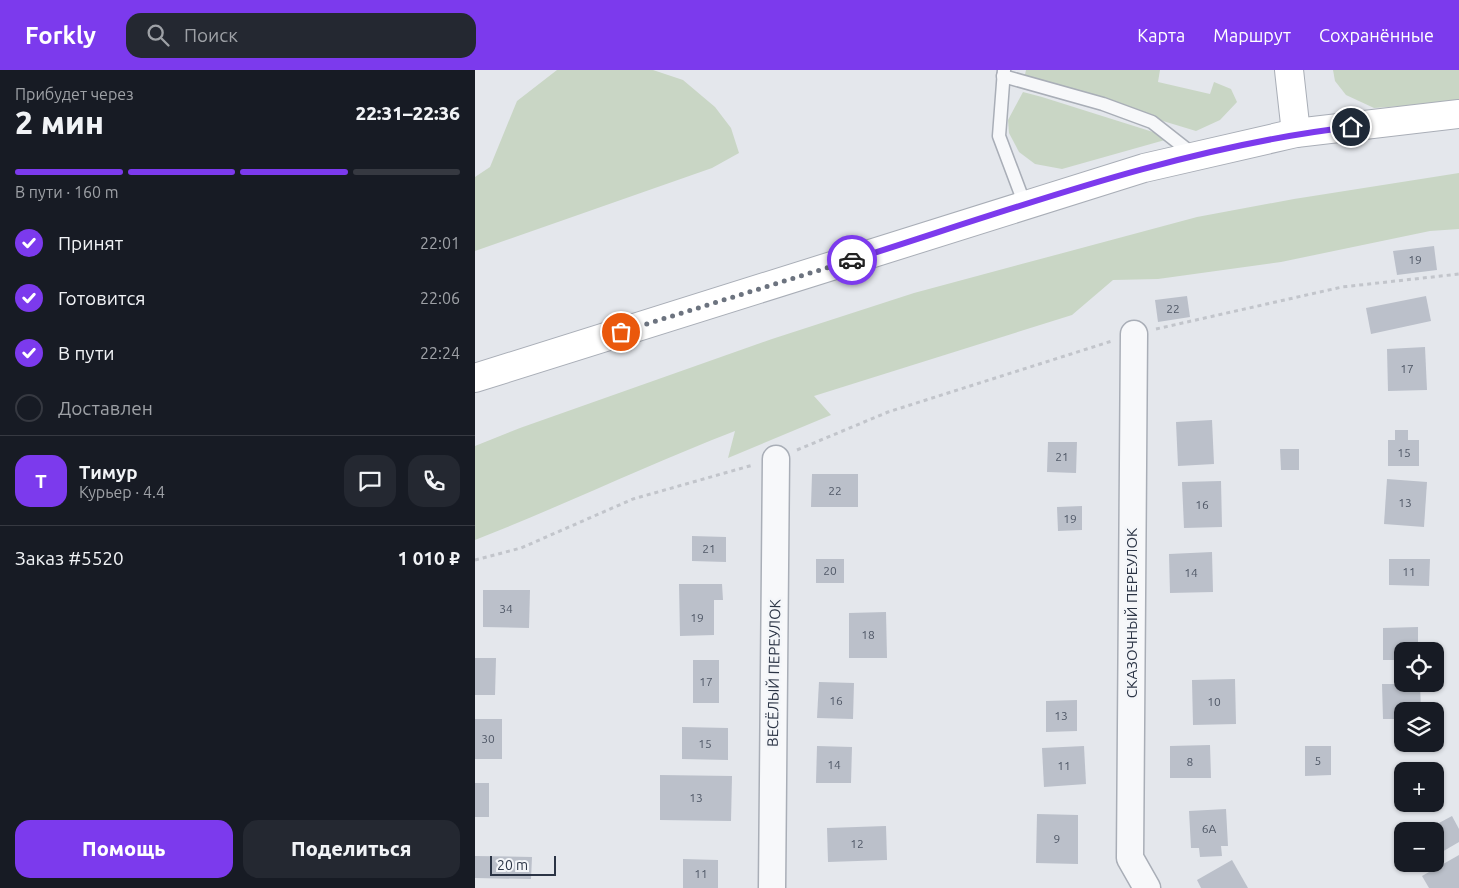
<!DOCTYPE html>
<html lang="ru">
<head>
<meta charset="utf-8">
<style>
  body { margin:0; font-family:Ubuntu,sans-serif; background:#242831; color:#f1f3f6; height:100vh; display:flex; flex-direction:column; font-size:19px; white-space:nowrap }
  * { box-sizing:border-box; margin:0 }
  p { font-size:16px; color:#9ea1a6 }
  .icon { flex:none; width:28px; height:28px; fill:none; stroke:currentColor; stroke-width:2; stroke-linecap:round; stroke-linejoin:round }
  .map { position:relative; flex:1; overflow:hidden }
  .side { display:flex; flex-direction:column; background:#171b24; width:475px }
  .side>* { flex:none }
  .buttons { position:absolute; left:919px; top:572px; display:grid; gap:10px }
  .buttons a { display:grid; place-items:center; width:50px; height:50px; border-radius:10px; background:#171b24; box-shadow:0 1px 4px #0004; font-size:25px }
  .scale { position:absolute; left:15px; bottom:12px; width:66px; box-sizing:border-box; padding-left:5px; border:2px solid #2b3445; border-top:0; font-size:14px; line-height:18px; white-space:nowrap; color:#2b3445; -webkit-text-stroke:4px #f4f6f9; paint-order:stroke }
  .pin { position:absolute; display:grid; place-items:center; width:42px; height:42px; color:#fff; margin:-21px; border:2px solid #fff; border-radius:50%; box-shadow:0 1px 5px #0007 }
  .courier { position:absolute; display:grid; place-items:center; width:50px; height:50px; margin:-25px; border:4px solid #7c3aed; border-radius:50%; background:#fff; color:#222; box-shadow:0 1px 6px #0007 }
  .summary em { font-style:normal; font-weight:800 }
  .summary div { display:flex; flex-direction:column-reverse }
  .summary { display:flex; align-items:center; justify-content:space-between; height:85px; padding:0 15px }
  h1 { font-size:32px; font-weight:800; line-height:38px }
  .bar { display:grid; grid-template-columns:repeat(4,1fr); gap:8px 5px; align-content:center; height:60px; padding:0 15px }
  .bar i { height:6px; border-radius:4px; background:#363941 }
  .bar .active { background:#7c3aed }
  .bar p { grid-column:span 4 }
  .line { display:flex; align-items:center; gap:12px; padding:0 15px; border-top:1px solid #363941 }
  .line div { flex:1 }
  .round { display:grid; place-items:center; flex:none; width:52px; height:52px; border-radius:15px; background:#242831 }
  ol { padding:0 15px; list-style:none }
  li { display:flex; align-items:center; gap:15px; height:55px }
  li p { margin-inline-start:auto }
  li .icon { padding:5px; border-radius:50%; background:#7c3aed; color:#fff; stroke-width:4 }
  li:last-child { color:#9ea1a6 }
  li i { width:28px; height:28px; border:2px solid #363941; border-radius:50% }
  .primary-button { display:flex; gap:10px; margin-top:auto; padding:10px 15px }
  .primary-button a { flex:1; height:58px; border-radius:15px; background:#7c3aed; color:#fff; font-size:20px; font-weight:800; line-height:58px; text-align:center }
  .primary-button a+a { background:#242831; color:#f1f3f6 }
  header { display:flex; align-items:center; gap:30px; box-sizing:border-box; height:70px; padding:0 25px; background:#7c3aed; color:#fff }
  header strong { font-size:24px }
  nav { display:flex; gap:28px; margin-inline-start:auto; font-size:18px }
  .search { width:350px; height:45px; background:#242831; display:flex; align-items:center; gap:12px; box-sizing:border-box; padding:0 18px; border-radius:15px; color:#9ea1a6; font-size:19px }
  main { display:flex; flex:1; min-height:0 }
  .map>svg:first-child { display:block }
</style>
</head>
<body>
<header>
<strong>Forkly</strong>
<div class="search"><svg class="icon" aria-label="search" viewBox="0 0 24 24"><circle cx="10" cy="10" r="6"/><path d="M15 15l6 6"/></svg>Поиск</div>
<nav><a>Карта</a><a>Маршрут</a><a>Сохранённые</a></nav>
</header>
<main>
<section class="side">
<div class="summary"><div><h1>2 мин</h1><p>Прибудет через</p></div><em>22:31–22:36</em></div>
<div class="bar"><i class="active"></i><i class="active"></i><i class="active"></i><i></i><p>В пути · 160 m</p></div>
<ol>
<li><svg class="icon" aria-label="check" viewBox="0 0 24 24"><path d="M5 12l5 5 9-10"/></svg>Принят<p>22:01</p></li>
<li><svg class="icon" aria-label="check" viewBox="0 0 24 24"><path d="M5 12l5 5 9-10"/></svg>Готовится<p>22:06</p></li>
<li><svg class="icon" aria-label="check" viewBox="0 0 24 24"><path d="M5 12l5 5 9-10"/></svg>В пути<p>22:24</p></li>
<li><i></i>Доставлен</li>
</ol>
<div class="line" style="height:90px"><b class="round" style="background:#7c3aed;color:#fff">Т</b><div><b>Тимур</b><p>Курьер · 4.4</p></div><a class="round"><svg class="icon" aria-label="chat" viewBox="0 0 24 24"><path d="M4 5h16v11H9l-5 4z"/></svg></a><a class="round"><svg class="icon" aria-label="phone" viewBox="0 0 24 24"><path d="M5 4h4l2 5-3 2q2 4 5 5l2-3 5 2v4C11 20 4 13 5 4z"/></svg></a></div>
<div class="line" style="height:65px"><div>Заказ #5520</div><b>1 010 ₽</b></div>
<div class="primary-button"><a>Помощь</a><a>Поделиться</a></div>
</section>
<div class="map">
<svg width="984" height="818" viewBox="0 0 984 818">
  <rect width="100%" height="100%" fill="#e4e7ec"/>
  <!-- green -->
  <g fill="#c9d6c5">
    <path d="M82,0H178L208,10L240,37L256,58L264,83L237,98L0,181V107L15,97L42,31Z"/>
    <path d="M551,0H685L683,12L735,24L739,12L756,19L762,32L745,50L721,61L549,9Z"/>
    <path d="M858,0H984V32L899,38L871,25L860,11Z"/>
    <path d="M548,22L567,27L697,68L587,99L560,94L544,82L534,63L533,50Z"/>
    <path d="M984,103V159L955,161L806,192L683,209L638,210L597,245L339,326L356,345L253,388L260,361C172,395 87,436 0,470V376L45,358L297,269L439,223L722,147L819,129Z"/>
  </g>
  <!-- building -->
  <g fill="#bbc0ca">
    <path d="M959,176L962,200L922,205L918,181Z"/>
    <path d="M712,226L715,247L683,252L680,230Z"/>
    <path d="M951,226L956,251L896,264L891,238Z"/>
    <path d="M950,277L952,320L913,321L912,279Z"/>
    <path d="M737,350L739,394L703,396L701,352Z"/>
    <path d="M920,360H933V370H944V396H913V370H920Z"/>
    <path d="M573,372H602L601,403L572,402Z"/>
    <path d="M805,379H824V400H806Z"/>
    <path d="M337,404H383V437H336Z"/>
    <path d="M912,409L952,412L949,457L909,454Z"/>
    <path d="M746,411L747,457L709,458L707,412Z"/>
    <path d="M607,436V460L583,461L582,437Z"/>
    <path d="M217,466L251,467V492L217,491Z"/>
    <path d="M737,482L738,522L695,523L694,484Z"/>
    <rect x="341" y="489" width="28" height="24"/>
    <path d="M914,489H955L954,516L914,515Z"/>
    <path d="M204,514H247L248,530H239V565L205,566Z"/>
    <path d="M8,520H55L54,558L8,557Z"/>
    <path d="M411,542L412,588H374V543Z"/>
    <path d="M943,557V581H928V590H908V558Z"/>
    <path d="M0,588H21L20,625H0Z"/>
    <rect x="218" y="590" width="26" height="43"/>
    <path d="M760,609L761,654L718,655L717,610Z"/>
    <path d="M344,612L379,613L378,649L342,648Z"/>
    <path d="M907,614H945L946,641H928V649H908Z"/>
    <path d="M602,630V661L571,662V631Z"/>
    <rect x="0" y="649" width="27" height="40"/>
    <path d="M207,657L253,658V690L207,689Z"/>
    <path d="M735,675L736,708H695V676Z"/>
    <path d="M342,676L377,677L376,713H341Z"/>
    <path d="M609,676L611,714L569,717L567,678Z"/>
    <path d="M830,676H856V705L830,706Z"/>
    <path d="M185,705L257,706L256,751L185,750Z"/>
    <rect x="0" y="713" width="14" height="34"/>
    <path d="M751,739L753,776H746L747,786L725,787L724,778H716L714,741Z"/>
    <path d="M562,744L603,745V794L561,793Z"/>
    <path d="M977,746L984,759V772L960,786V761H949Z"/>
    <path d="M411,756L412,790L353,792L352,758Z"/>
    <path d="M984,785V818H954L947,806Z"/>
    <path d="M0,786L57,787L56,809L0,808Z"/>
    <path d="M208,789L243,790V818H208Z"/>
    <path d="M757,790L773,818H726L722,810Z"/>
  </g>
  <g fill="none" stroke-linecap="round" stroke-linejoin="round">
    <!-- lane casing -->
    <g stroke="#a9aeb7" stroke-width="15">
      <g id="lane">
        <path d="M529,0L524,66L550,135"/>
        <path d="M528,6L628,34L677,52L719,85"/>
      </g>
    </g>
    <!-- street casing -->
    <g stroke="#a9aeb7" stroke-width="29">
      <g id="street">
        <path d="M659,264L655,788L672,818"/>
        <path d="M297,818L301,389"/>
      </g>
    </g>
    <!-- secondary casing -->
    <g stroke="#a9aeb7" stroke-width="30">
      <g id="secondary">
        <path d="M814,0L821,63"/>
        <path d="M0,308L669,98L821,63L984,44"/>
      </g>
    </g>
    <!-- path -->
    <g stroke="#c2c5cb" stroke-width="3" stroke-dasharray="4 4" stroke-linecap="butt">
      <path d="M681,259L867,217L984,204"/>
      <path d="M322,380L413,342L637,271"/>
      <path d="M0,490L46,478L158,429L278,395"/>
    </g>
    <!-- lane -->
    <use href="#lane" stroke="#f7f8fa" stroke-width="12"/>
    <!-- street -->
    <use href="#street" stroke="#f7f8fa" stroke-width="26"/>
    <!-- secondary -->
    <use href="#secondary" stroke="#fff" stroke-width="28"/>
  </g>
  <g fill="none" stroke-linecap="round" stroke-linejoin="round">
    <!-- done -->
    <path stroke="#6c737f" stroke-width="5" stroke-dasharray="0 9" d="M146,262L377,190"/>
    <!-- route -->
    <path stroke="#7c3aed" stroke-width="6" d="M377,190C541,138 705,77 876,57"/>
  </g>
  <g text-anchor="middle" stroke-width="5" stroke-linejoin="round" paint-order="stroke">
    <!-- number labels -->
    <g font-size="12" fill="#4f5766">
      <text x="940" y="194">19</text>
      <text x="698" y="243">22</text>
      <text x="932" y="303">17</text>
      <text x="929" y="387">15</text>
      <text x="587" y="391">21</text>
      <text x="360" y="425">22</text>
      <text x="930" y="437">13</text>
      <text x="727" y="439">16</text>
      <text x="595" y="453">19</text>
      <text x="234" y="483">21</text>
      <text x="355" y="505">20</text>
      <text x="934" y="506">11</text>
      <text x="716" y="507">14</text>
      <text x="31" y="543">34</text>
      <text x="222" y="552">19</text>
      <text x="393" y="569">18</text>
      <text x="231" y="616">17</text>
      <text x="361" y="635">16</text>
      <text x="739" y="636">10</text>
      <text x="586" y="650">13</text>
      <text x="13" y="673">30</text>
      <text x="230" y="678">15</text>
      <text x="843" y="695">5</text>
      <text x="715" y="696">8</text>
      <text x="359" y="699">14</text>
      <text x="589" y="700">11</text>
      <text x="221" y="732">13</text>
      <text x="734" y="763">6А</text>
      <text x="582" y="773">9</text>
      <text x="382" y="778">12</text>
      <text x="226" y="808">11</text>
    </g>
    <!-- street labels -->
    <g font-size="15" fill="#2b3445" stroke="#f4f6f9">
      <text transform="translate(657 543) rotate(-90)" y="5">СКАЗОЧНЫЙ ПЕРЕУЛОК</text>
      <text transform="translate(299 603) rotate(-89)" y="5">ВЕСЁЛЫЙ ПЕРЕУЛОК</text>
    </g>
  </g>
</svg>
<div class="buttons">
<a><svg class="icon" aria-label="locate" viewBox="0 0 24 24"><circle cx="12" cy="12" r="6"/><path d="M12 2v4M12 18v4M2 12h4M18 12h4"/></svg></a>
<a><svg class="icon" aria-label="layers" viewBox="0 0 24 24"><path d="M12 4l9 5-9 5-9-5zM3 14l9 5 9-5"/></svg></a>
<a>+</a>
<a>−</a>
</div>
<div class="scale">20 m</div>
<div class="pin" style="left:146px;top:262px;background:#ea580c"><svg class="icon" aria-label="bag" viewBox="0 0 24 24"><path d="M5 8h14l-1 12H6zM9 8a3 3 0 0 1 6 0"/></svg></div>
<div class="pin" style="left:876px;top:57px;background:#1f2937"><svg class="icon" aria-label="home" viewBox="0 0 24 24"><path d="M3 11l9-7 9 7M6 9v11h12V9"/></svg></div>
<div class="courier" style="left:377px;top:190px"><svg class="icon" aria-label="car" viewBox="0 0 24 24"><path d="M5 17H2v-5l4-1 3-4h7l3 4 3 1v5h-3M9 17h6M6 11h13"/><circle cx="7" cy="17" r="2"/><circle cx="17" cy="17" r="2"/></svg></div>
</div>
</main>
</body>
</html>
